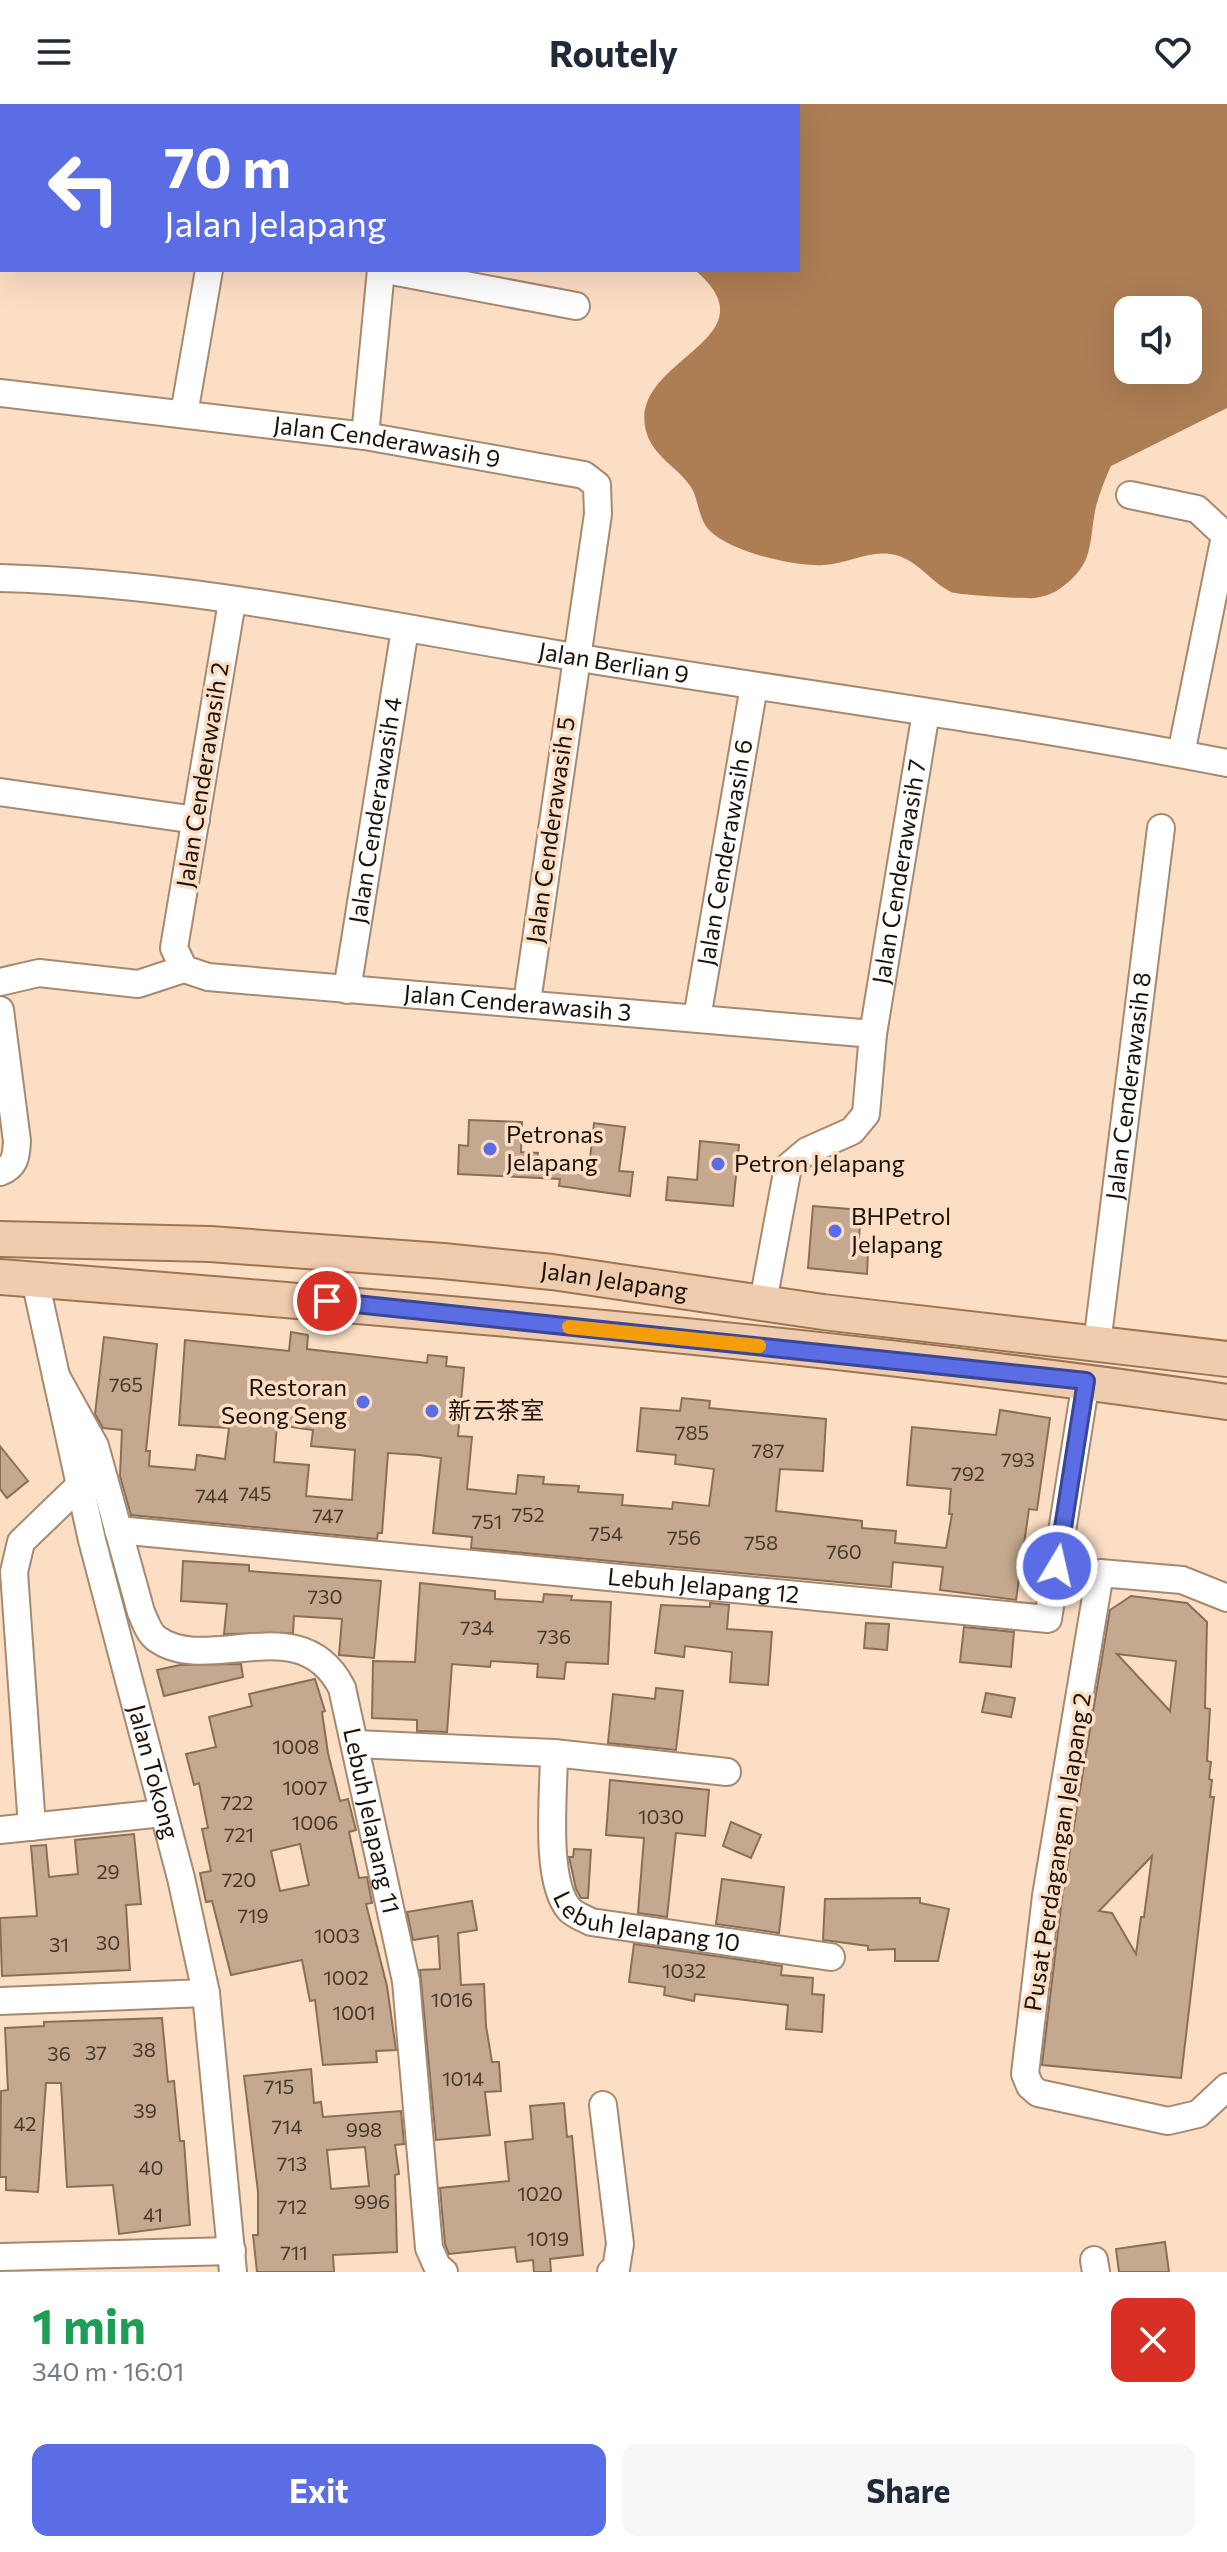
<!DOCTYPE html>
<meta charset="utf-8">
<style>
:root{--surface:#fff;--page:#f6f6f7;--text:#1f2937;--muted:#747a83;--accent:#5a6de4}
body{margin:0;font-family:Commissioner,"Noto Sans SC",sans-serif;background:var(--page);color:var(--text);height:100vh;display:flex;flex-direction:column;font-size:30px;white-space:nowrap}
*{box-sizing:border-box;margin:0}
p{font-size:26px;color:var(--muted)}
.icon{flex:none;width:44px;height:44px;fill:none;stroke:currentColor;stroke-width:2;stroke-linecap:round;stroke-linejoin:round}
.map{position:relative;height:2168px;overflow:hidden}
.drawer{display:flex;flex-direction:column;background:var(--surface);flex:1}
.drawer>*{flex:none}
.banner{position:absolute;left:0px;top:0px;width:800px;height:168px;box-shadow:0 8px 32px #0002;background:#5a6de4;color:#fff;overflow:hidden}
.buttons{position:absolute;left:1114px;top:192px;display:grid;gap:16px}
.buttons a{display:grid;place-items:center;width:88px;height:88px;border-radius:16px;background:var(--surface);box-shadow:0 8px 32px #0002;font-size:40px}
.pin{position:absolute;display:grid;place-items:center;width:68px;height:68px;color:#fff;margin:-34px;border:4px solid #fff;border-radius:50%;box-shadow:0 2px 8px #0007}
.me{position:absolute;width:88px;margin:-44px;rotate:9deg;stroke-linejoin:round;filter:drop-shadow(0 0 6px #0008)}
.turn{display:flex;align-items:center;gap:28px;height:168px;padding:0 32px;font-size:36px}
.turn .icon{width:104px;height:104px;stroke-width:2.5}
.turn b{display:block;font-size:56px;line-height:68px}
.round{display:grid;place-items:center;flex:none;width:84px;height:84px;border-radius:16px;background:var(--page)}
.headline{display:flex;align-items:center;justify-content:space-between;height:136px;padding:0 32px}
h1{font-size:48px;font-weight:700;line-height:60px;color:#1e9e55}
.action{display:flex;gap:16px;margin-top:auto;padding:16px 32px}
.action a{flex:1;height:92px;border-radius:16px;background:var(--accent);color:#fff;font-size:32px;font-weight:700;line-height:92px;text-align:center}
.action a+a{background:var(--page);color:var(--text)}
header{display:flex;justify-content:space-between;align-items:center;height:104px;padding:0 32px;background:var(--surface);font-size:36px;font-weight:700}
.map>svg:first-child{display:block}
.water{fill:#ad7e54;fill-rule:evenodd}
.building{fill:#c4a88f;stroke:#8a6f58;stroke-width:2;fill-rule:evenodd}
.lines{fill:none;stroke-linecap:round;stroke-linejoin:round}
.minor-casing{stroke:#a58971;stroke-width:30}
.major-casing{stroke:#9e7550;stroke-width:38}
.minor{stroke:#fff;stroke-width:26}
.major{stroke:#efccad;stroke-width:34}
.route-casing{stroke:#3a4794;stroke-width:20}
.route{stroke:#5a6de4;stroke-width:14}
.slow{stroke:#f59e0b;stroke-width:14}
.poi-dot{fill:#5a6de4;stroke:#fcdec4;stroke-width:3}
.labels{text-anchor:middle;stroke-width:7;stroke-linejoin:round;paint-order:stroke}
.number-label{font-size:20px;fill:#46382a}
.street-label{font-size:24px;fill:#1c1208;stroke:#fcdec4}
.poi-label{font-size:24px;fill:#1c1208;stroke:#fcdec4;text-anchor:start}
</style>
<header><svg class="icon" aria-label="menu" viewBox="0 0 24 24"><path d="M4 6h16M4 12h16M4 18h16"/></svg>Routely<svg class="icon" aria-label="heart" viewBox="0 0 24 24"><path d="M12 20l-8-8c-3-5 5-10 8-4 3-6 11-1 8 4z"/></svg></header>
<div class="map">
<svg width="1227" height="2168" viewBox="0 0 1227 2168">
<rect width="100%" height="100%" fill="#fcdec4"/>
<!-- water -->
<path class="water" d="M712 0H1227V304L1111 362C1105 375 1100 388 1096 402 1088 440 1096 460 1058 486 1052 490 1042 493 1035 494 1026 495 957 491 951 488 929 477 916 453 890 450 867 447 846 460 824 461 795 463 731 448 710 427 698 415 699 396 691 383 677 362 653 353 646 327 627 254 778 237 695 166H798V2ZM1128 206H1188V266H1128Z"/>
<!-- building -->
<path class="building" d="M469 1016 522 1018 521 1048 538 1049 537 1056 589 1063 594 1019 625 1023 619 1067 633 1068 630 1092 559 1082 560 1075 458 1070 459 1041 468 1042Z
M700 1037 739 1041 733 1102 666 1096 668 1073 697 1076Z
M813 1102 861 1106 858 1148 868 1149 867 1170 808 1164Z
M291 1228 308 1231 307 1245 427 1259 428 1251 447 1253 446 1262 464 1264 458 1332 472 1333 467 1385 516 1390 518 1371 544 1373 543 1380 579 1382 578 1388 623 1391 622 1401 672 1405 673 1398 709 1402 714 1365 675 1360 676 1351 637 1347 641 1304 680 1307 682 1294 710 1297 709 1304 826 1315 823 1367 780 1365 776 1407 862 1417V1424L896 1427 895 1439 946 1444 952 1410H949L951 1385 907 1381 912 1323 996 1331 1000 1306 1050 1314 1037 1406 1029 1405 1016 1496 940 1486 943 1463 893 1458 891 1483 471 1444 472 1433 433 1429 441 1354 419 1351 388 1349 382 1429H378L377 1435 131 1411 120 1372 122 1326 103 1324 95 1310 104 1233 157 1240 146 1347H150L149 1362 195 1366 197 1351 225 1355 229 1324 179 1321 185 1236 289 1247ZM277 1321 313 1326 311 1342 355 1346 352 1396 306 1392 309 1361 274 1358Z
M0 1342 28 1377 7 1394 0 1385Z
M183 1457 249 1461V1467L381 1477 374 1554 339 1551 342 1515 294 1512 293 1529 224 1530 227 1500 181 1497Z
M420 1479 495 1487V1495L543 1498 544 1490 572 1492 571 1496 611 1498 608 1560 566 1558 564 1575 537 1573 538 1560 491 1557 490 1563 452 1560 447 1628 417 1627V1616L372 1614 373 1557 415 1558Z
M1131 1492 1187 1499 1207 1518 1205 1604 1210 1605 1207 1657 1211 1658 1209 1675 1212 1676 1210 1693H1214L1181 1974 1042 1961 1062 1794 1110 1506ZM1117 1550 1176 1557 1170 1607ZM1152 1752 1144 1813H1141L1136 1850 1112 1809 1099 1807Z
M710 1499 729 1501 727 1525 772 1528 768 1581 730 1578 732 1548 685 1542 684 1553 655 1549 661 1501 710 1503Z
M866 1519 889 1520 887 1546 864 1544Z
M964 1523 1014 1528 1011 1563 960 1558Z
M241 1560 243 1573 164 1592 157 1566 180 1561Z
M315 1575 325 1607 322 1608 328 1649 340 1697 348 1695 356 1726 349 1728 359 1774 367 1773 372 1799 366 1800 387 1882 396 1946 376 1947 377 1958 323 1961 315 1896 310 1897 302 1856 231 1871 212 1797 206 1798 200 1769 211 1767 202 1725 208 1724 199 1679 194 1681 186 1650 216 1643 209 1613 252 1602 249 1590ZM300 1740 309 1781 280 1787 271 1747Z
M656 1584 683 1587 676 1646 608 1639 613 1590 655 1595Z
M986 1589 1015 1594 1011 1613 982 1608Z
M610 1676 709 1686 705 1732 676 1729 667 1813 638 1809 644 1734 606 1731Z
M731 1718 761 1731 751 1754 723 1742Z
M134 1730 141 1800 126 1801 130 1866 2 1872 0 1814 37 1812 31 1742 46 1741 49 1773 78 1770 75 1736Z
M574 1745 591 1746 588 1794H581L576 1785 569 1753H573Z
M722 1775 784 1783 779 1829 716 1820Z
M920 1794V1799L949 1805 938 1857H895V1845L868 1846V1842L823 1836 825 1795Z
M472 1797 477 1826 458 1829 461 1881 484 1880 486 1922 492 1958H499L501 1987 485 1988 490 2031 436 2036 420 1866 440 1865 438 1832 413 1836 407 1808Z
M634 1840 782 1862 781 1871 813 1874 812 1890 824 1891 822 1928 786 1925 788 1901 695 1890 694 1897 664 1891 665 1883 629 1878Z
M162 1914 168 1978 174 1977 180 2037H184L190 2121 119 2130 113 2081 67 2083 61 1979H46L38 2088 6 2086V2073H0L1 1987 8 1986 5 1924 44 1922V1918Z
M311 1965 314 1999 321 1998 323 2013 401 2007 404 2040 395 2041 399 2070 395 2071 397 2148 333 2151 334 2168H257L253 2131H258V2088L244 1972ZM365 2043 369 2082 331 2085 327 2046Z
M564 1999 567 2033 572 2032 583 2151 550 2155 551 2168H534L533 2156 517 2158 515 2143 449 2150 445 2140 440 2084 509 2077 505 2038 533 2035 530 2002Z
M1165 2138 1169 2168H1119L1116 2145Z"/>
<g class="lines">
<!-- minor casing -->
<g class="minor-casing">
<g id="minor">
<path d="M115 0 125 2"/>
<path d="M425 2V0"/>
<path d="M386 166 576 202"/>
<path id="s1" d="M0 289 365 332 584 371 597 381 598 410 527 898"/>
<path d="M184 310 209 166"/>
<path d="M365 332 381 166"/>
<path d="M1130 391 1197 405 1227 433"/>
<path id="s2" d="M0 474C192 479 385 522 574 553 792 589 1011 617 1227 659"/>
<path id="s3" d="M232 498 174 844 184 865 208 873 873 930"/>
<path d="M1181 650 1225 432"/>
<path d="M0 688 196 716"/>
<path d="M0 878 39 869 138 880 184 865"/>
<path id="s4" d="M347 886 405 525"/>
<path d="M0 906 17 1037C16 1052 16 1062 0 1068"/>
<path id="s5" d="M697 914 754 582"/>
<path id="s6" d="M35 1176 92 1436 181 1774 206 1889 233 2168"/>
<path id="s7" d="M763 1198 788 1063 807 1047 852 1027 866 1010 873 930 926 608"/>
<path id="s8" d="M1097 1240 1161 724"/>
<path id="s9" d="M56 1272 95 1342 141 1508C145 1517 149 1530 157 1535 208 1572 301 1503 342 1584L406 1877 429 2144 437 2162 444 2168"/>
<path id="s10" d="M118 1426 1048 1515 1086 1277"/>
<path d="M1227 1494 1182 1476 1100 1469 1046 1792 1025 1970 1030 1982 1038 1989 1168 2017 1198 2010 1227 1983"/>
<path d="M356 1640 554 1649 727 1668"/>
<path id="s11" d="M554 1649C554 1687 544 1776 569 1805 574 1811 584 1814 591 1818L831 1853"/>
<path d="M32 1723 14 1468 21 1438 80 1381"/>
<path d="M0 1726 163 1709"/>
<path d="M0 1897 206 1889"/>
<path d="M603 2001 620 2140 616 2165 611 2168"/>
<path d="M0 2153 232 2147"/>
<path d="M1094 2156 1096 2168"/>
</g>
</g>
<!-- major casing -->
<g class="major-casing">
<g id="major">
<path id="s12" d="M0 1135 210 1140 443 1157 552 1168 823 1208 1227 1255"/>
<path d="M0 1173C409 1205 820 1238 1227 1298"/>
</g>
</g>
<!-- minor -->
<use href="#minor" class="minor"/>
<!-- major -->
<use href="#major" class="major"/>
</g>
<g class="lines">
<!-- route casing -->
<g class="route-casing">
<path id="route" d="M327 1197 1086 1277 1057 1462"/>
</g>
<!-- route -->
<use href="#route" class="route"/>
<!-- slow -->
<path class="slow" d="M569 1223 759 1242"/>
</g>
<!-- markers -->
<g class="poi-dot">
<circle cx="490" cy="1045" r="8"/>
<circle cx="718" cy="1060" r="8"/>
<circle cx="835" cy="1127" r="8"/>
<circle cx="363" cy="1298" r="8"/>
<circle cx="432" cy="1307" r="8"/>
</g>
<g class="labels">
<!-- number labels -->
<g class="number-label">
<text x="126" y="1288">765</text>
<text x="692" y="1336">785</text>
<text x="768" y="1354">787</text>
<text x="1018" y="1363">793</text>
<text x="968" y="1377">792</text>
<text x="255" y="1397">745</text>
<text x="212" y="1399">744</text>
<text x="528" y="1418">752</text>
<text x="328" y="1419">747</text>
<text x="487" y="1425">751</text>
<text x="606" y="1437">754</text>
<text x="684" y="1441">756</text>
<text x="761" y="1446">758</text>
<text x="844" y="1455">760</text>
<text x="325" y="1500">730</text>
<text x="477" y="1531">734</text>
<text x="554" y="1540">736</text>
<text x="296" y="1650">1008</text>
<text x="305" y="1691">1007</text>
<text x="237" y="1706">722</text>
<text x="661" y="1720">1030</text>
<text x="315" y="1726">1006</text>
<text x="239" y="1738">721</text>
<text x="108" y="1775">29</text>
<text x="239" y="1783">720</text>
<text x="253" y="1819">719</text>
<text x="337" y="1839">1003</text>
<text x="108" y="1846">30</text>
<text x="59" y="1848">31</text>
<text x="684" y="1874">1032</text>
<text x="346" y="1881">1002</text>
<text x="452" y="1903">1016</text>
<text x="354" y="1916">1001</text>
<text x="144" y="1953">38</text>
<text x="96" y="1956">37</text>
<text x="59" y="1957">36</text>
<text x="463" y="1982">1014</text>
<text x="279" y="1990">715</text>
<text x="145" y="2014">39</text>
<text x="25" y="2027">42</text>
<text x="287" y="2030">714</text>
<text x="364" y="2033">998</text>
<text x="292" y="2067">713</text>
<text x="151" y="2071">40</text>
<text x="540" y="2097">1020</text>
<text x="372" y="2105">996</text>
<text x="292" y="2110">712</text>
<text x="153" y="2118">41</text>
<text x="548" y="2142">1019</text>
<text x="294" y="2156">711</text>
</g>
<!-- street labels -->
<g class="street-label">
<text dy="8" stroke="none"><textPath href="#s1" startOffset="390">Jalan Cenderawasih 9</textPath></text>
<text dy="8" stroke="none"><textPath href="#s2" startOffset="620">Jalan Berlian 9</textPath></text>
<text transform="translate(203 671) rotate(-81)" y="8">Jalan Cenderawasih 2</text>
<text dy="8" stroke="none"><textPath href="#s4" startOffset="182">Jalan Cenderawasih 4</textPath></text>
<text transform="translate(551 726) rotate(-82)" y="8">Jalan Cenderawasih 5</text>
<text dy="8" stroke="none"><textPath href="#s5" startOffset="168">Jalan Cenderawasih 6</textPath></text>
<text dy="8" stroke="none"><textPath href="#s7" startOffset="478">Jalan Cenderawasih 7</textPath></text>
<text dy="8" stroke="none"><textPath href="#s3" startOffset="710">Jalan Cenderawasih 3</textPath></text>
<text dy="8" stroke="none"><textPath href="#s8" startOffset="260">Jalan Cenderawasih 8</textPath></text>
<text dy="8" stroke="none"><textPath href="#s12" startOffset="616">Jalan Jelapang</textPath></text>
<text dy="8" stroke="none"><textPath href="#s10" startOffset="588">Lebuh Jelapang 12</textPath></text>
<text dy="8" stroke="none"><textPath href="#s6" startOffset="506">Jalan Tokong</textPath></text>
<text dy="8" stroke="none"><textPath href="#s9" startOffset="624">Lebuh Jelapang 11</textPath></text>
<text transform="translate(1058 1748) rotate(-81)" y="8">Pusat Perdagangan Jelapang 2</text>
<text dy="8" stroke="none"><textPath href="#s11" startOffset="238">Lebuh Jelapang 10</textPath></text>
</g>
<!-- poi labels -->
<g class="poi-label">
<text x="506" y="1039">Petronas<tspan x="506" dy="28">Jelapang</tspan></text>
<text x="734" y="1068">Petron Jelapang</text>
<text x="851" y="1121">BHPetrol<tspan x="851" dy="28">Jelapang</tspan></text>
<text x="347" y="1292" text-anchor="end">Restoran<tspan x="347" dy="28">Seong Seng</tspan></text>
<text x="448" y="1315">新云茶室</text>
</g>
</g>
</svg>
<div class="buttons">
<a><svg class="icon" aria-label="sound" viewBox="0 0 24 24"><path d="M4 9h4l5-4v14l-5-4H4zM17 9q2 3 0 6"/></svg></a>
</div>
<div class="pin" style="left:327px;top:1197px;background:#d93025"><svg class="icon" aria-label="arrive" viewBox="0 0 24 24"><path d="M6 21V4h12l-3 4 3 4H6"/></svg></div>
<svg class="me" style="left:1057px;top:1462px" viewBox="-20 -20 40 40"><circle r="17" fill="#5a6de4" stroke="#fff" stroke-width="3"/><path d="M0-11L8 9 0 5-8 9z" fill="#fff"/></svg>
<div class="banner">
<div class="turn"><svg class="icon" aria-label="left" viewBox="0 0 24 24"><path d="M17 20v-9H6M10 6l-5 5 5 5"/></svg><div><b>70 m</b>Jalan Jelapang</div></div>
</div>
</div>
<section class="drawer">
<div class="headline"><div><h1>1 min</h1><p>340 m · 16:01</p></div><a class="round" style="background:#d93025;color:#fff"><svg class="icon" aria-label="close" viewBox="0 0 24 24"><path d="M6 6l12 12M18 6L6 18"/></svg></a></div>
<div class="action"><a>Exit</a><a>Share</a></div>
</section>
